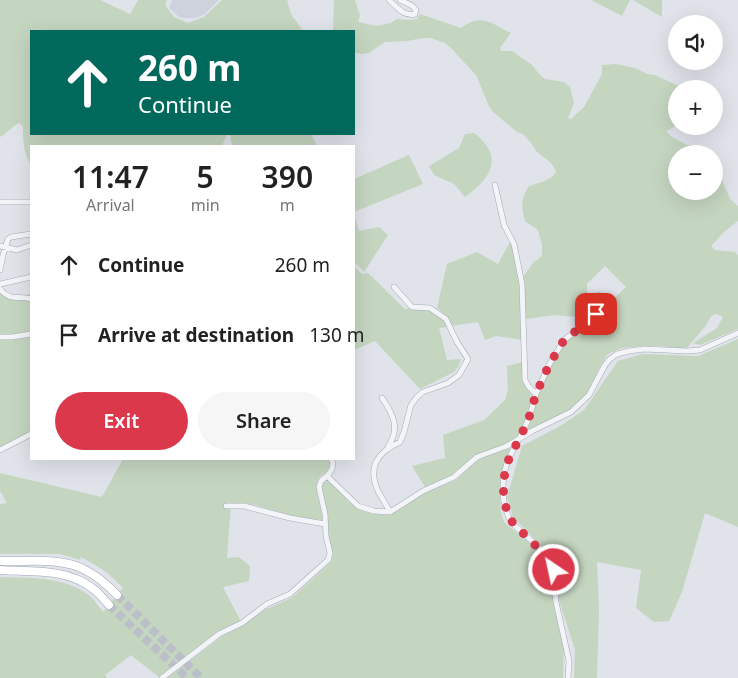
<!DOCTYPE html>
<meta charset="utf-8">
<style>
:root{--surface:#fff;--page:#f6f6f6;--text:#222;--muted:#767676;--accent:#db394b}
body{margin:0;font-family:"Noto Sans",sans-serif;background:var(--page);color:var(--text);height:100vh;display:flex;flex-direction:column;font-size:19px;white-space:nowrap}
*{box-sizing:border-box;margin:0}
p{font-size:16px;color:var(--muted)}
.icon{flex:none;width:28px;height:28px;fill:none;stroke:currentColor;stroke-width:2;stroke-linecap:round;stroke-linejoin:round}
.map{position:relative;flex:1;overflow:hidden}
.sheet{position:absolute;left:30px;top:145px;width:325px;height:315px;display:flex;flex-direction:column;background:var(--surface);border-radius:0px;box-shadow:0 5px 20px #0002}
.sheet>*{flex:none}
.hud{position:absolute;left:30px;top:30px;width:325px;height:105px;border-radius:0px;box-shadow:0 5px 20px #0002;background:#00695c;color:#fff;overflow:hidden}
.tools{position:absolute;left:668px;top:15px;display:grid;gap:10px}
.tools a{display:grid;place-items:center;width:55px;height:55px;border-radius:50%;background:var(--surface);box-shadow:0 5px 20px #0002;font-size:25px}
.pin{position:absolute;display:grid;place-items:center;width:42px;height:42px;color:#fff;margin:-21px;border-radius:10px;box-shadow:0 2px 8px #0006}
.me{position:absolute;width:55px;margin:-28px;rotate:326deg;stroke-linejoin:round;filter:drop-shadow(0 0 4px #0008)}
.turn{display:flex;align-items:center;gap:18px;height:105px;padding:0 25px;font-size:22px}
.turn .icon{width:65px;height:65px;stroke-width:2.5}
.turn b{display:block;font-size:35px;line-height:42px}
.eta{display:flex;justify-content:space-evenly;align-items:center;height:85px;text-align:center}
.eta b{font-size:30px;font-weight:600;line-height:35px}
.primary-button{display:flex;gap:10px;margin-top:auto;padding:10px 25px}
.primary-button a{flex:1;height:58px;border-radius:30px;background:var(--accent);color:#fff;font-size:20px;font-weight:600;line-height:58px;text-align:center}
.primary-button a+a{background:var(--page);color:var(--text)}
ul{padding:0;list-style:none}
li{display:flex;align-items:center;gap:15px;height:70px;padding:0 25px}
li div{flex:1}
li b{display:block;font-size:19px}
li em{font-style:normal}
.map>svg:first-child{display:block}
.built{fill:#cdd2dc}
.green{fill:#c4d5c0}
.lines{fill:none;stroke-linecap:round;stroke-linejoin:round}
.primary-tunnel{stroke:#bbbfc9;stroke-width:8;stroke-dasharray:8 4;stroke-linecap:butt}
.minor-casing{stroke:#a5aab5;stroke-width:6}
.primary-casing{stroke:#9ea7b7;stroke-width:9}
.minor{stroke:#f3f4f8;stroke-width:5}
.primary{stroke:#fff;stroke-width:8}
.route{stroke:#db394b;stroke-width:9;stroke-dasharray:0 16.2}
</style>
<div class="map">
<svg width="738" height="678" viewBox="0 0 738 678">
<rect width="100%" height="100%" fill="#e0e3ea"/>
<!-- built -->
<path class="built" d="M172 0H219L205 14 195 18H185L179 17 169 8Z"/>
<!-- green -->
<path class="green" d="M0 0H100L130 14 138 0H167L165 5 174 17 188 23 204 17 222 0H287L291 14 303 31H31V134H227L222 146H31V165C23 153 23 140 23 126L19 123C11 127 8 133 0 137Z
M334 0H355L360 15 358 22 377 26 391 23 397 19 409 20 417 19 420 14 461 28C482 13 490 23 511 33L500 48 501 51H512L532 65 539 74 545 79 564 82 570 87 574 103 568 118 571 119 584 107 602 74V65L616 64 635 68 647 74 655 75 681 87 688 85 690 89H676V126L666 131 672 137 687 145H694L703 148 711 154H676V191H714V155L719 159 720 175 730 199 738 206V221L724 232 711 246 715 250 735 252 738 255V329L700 345 693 343 717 328 723 317 717 314 711 316 707 324 687 348 684 349 660 346H640L622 348 608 354 599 368 588 393 574 408 526 433 533 415 538 394 548 372 565 341 599 309H603L626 287 605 266 587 284V300L577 317 555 315 526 319 523 277 533 263 542 256V245L538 230 525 221C521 206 521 201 528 187 538 182 551 182 556 171L551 163 536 151 532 144 523 134 517 132 493 112 489 106 476 75 451 48 445 43 431 38H423L407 41 385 42 369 53 361 54 354 52V31H333Z
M591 0H630L622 16Z
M633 0H662V17Z
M474 133C505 157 491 178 465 197L454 184 434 175 429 166 459 148 465 134Z
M230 134H311L317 146H232Z
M409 155 423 184 354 212V179Z
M354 213 359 231 379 227 388 235 364 272 356 264 354 263Z
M510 242C523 269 521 310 523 340L496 336 485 340 478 322 451 326C448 317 444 313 437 308L447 264 477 252 498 264Z
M354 266 362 274 368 273 405 309C411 307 425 308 430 310 437 312 444 320 447 327L439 328 447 360 461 359 458 367 454 372 420 389 375 341 354 350Z
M0 293 5 296 24 301V295L31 294V433L0 449Z
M738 339V527L705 513 682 592 669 621 654 622 636 608 641 570 597 562 599 610 597 678H574L575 650 558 597 556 561 513 517 507 497 522 446 562 425 584 410 618 361 642 354 698 356Z
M523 362V380L533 397 530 409 520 433 517 438 511 442 480 454 456 474 425 487 412 466 445 458 443 435 484 420 505 400 508 390 507 366Z
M510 448 501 475 500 492 501 513 504 522 535 548 548 561 550 569 554 607 564 646 563 678H167L221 637 246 623 266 609 285 601 294 596 331 562 333 554 330 547 321 490 323 482 326 481 331 483C348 499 350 510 376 514 382 515 387 516 392 514L420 495 456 480 475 462 484 457Z
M123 459H329C338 471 322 472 318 480 313 489 322 508 323 519L321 520 297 517 251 504 244 503H231L227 558 239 557 250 566 249 581 223 587 241 622 160 678 131 655 105 675 107 678H0V577C29 578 67 576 91 597 95 601 99 607 103 612L123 588C111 574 97 565 80 557L81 560 60 554H0V504L7 503 0 491V473L102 497Z"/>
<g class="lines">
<!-- primary-tunnel -->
<path class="primary-tunnel" d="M117 595 201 678
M109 605 187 678"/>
<!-- minor casing -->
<g class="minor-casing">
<path id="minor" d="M389 0C396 6 404 17 415 14L416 10C412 4 406 3 400 0
M495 185 504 225 514 244 522 284 525 380 529 387 536 394C533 405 530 417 525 427 520 438 514 448 509 458 501 477 500 505 512 523 523 534 548 553 553 567L556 602 569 661 568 678
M0 202H31
M0 246 17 250 31 245
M0 270 3 255 8 239 11 237 31 234
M0 284 31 277
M0 289C10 302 20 295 31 299
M0 337H12L31 334
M536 394 549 365 564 340 593 318C597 312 602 302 599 295
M382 398C394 415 400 429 388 447
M0 450 31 434
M327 476 358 506 374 511 390 512 423 491 454 477 477 457 507 446 532 431 571 412 589 395 605 365 610 359 617 354 629 351 644 349 687 351 700 350 738 333
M226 506H244L290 518 325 524
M390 512C386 505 382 498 378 491 367 466 378 452 400 442L404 432 411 405 417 397 423 392 448 383 459 375 468 359 457 342 446 319 430 308 412 307 394 287
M162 678 219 634 242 623 267 604 290 594 328 560 330 553 326 536 325 514 319 487 321 481 328 475 332 469 333 463 331 459"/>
</g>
<!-- primary casing -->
<g class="primary-casing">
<path id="primary" d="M0 561C52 562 77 553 117 595
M0 570C31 572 66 568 92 588 99 593 104 599 109 605"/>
</g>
<!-- minor -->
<use href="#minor" class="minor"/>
<!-- primary -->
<use href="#primary" class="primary"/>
</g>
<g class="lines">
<!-- route -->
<path class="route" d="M554 570 552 562 515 525 508 517 504 498 503 483 505 473 508 461 528 421 536 394 549 365 564 340 593 318 596 314"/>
</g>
</svg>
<div class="tools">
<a><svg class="icon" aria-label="sound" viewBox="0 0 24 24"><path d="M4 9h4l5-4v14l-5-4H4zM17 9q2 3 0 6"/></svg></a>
<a>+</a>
<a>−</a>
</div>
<div class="pin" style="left:596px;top:314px;background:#d93025"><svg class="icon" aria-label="arrive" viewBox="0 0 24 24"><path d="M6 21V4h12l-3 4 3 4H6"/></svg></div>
<svg class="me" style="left:554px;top:570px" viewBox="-20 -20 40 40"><circle r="17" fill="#db394b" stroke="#fff" stroke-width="3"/><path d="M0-11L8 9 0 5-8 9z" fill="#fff"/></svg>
<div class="hud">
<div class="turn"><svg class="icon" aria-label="ahead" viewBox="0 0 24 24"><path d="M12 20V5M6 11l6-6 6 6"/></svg><div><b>260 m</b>Continue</div></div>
</div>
<section class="sheet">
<div class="eta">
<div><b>11:47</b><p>Arrival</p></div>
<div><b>5</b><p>min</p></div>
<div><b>390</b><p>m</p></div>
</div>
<ul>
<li><svg class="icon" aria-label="ahead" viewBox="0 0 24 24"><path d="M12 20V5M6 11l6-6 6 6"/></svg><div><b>Continue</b></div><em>260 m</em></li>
<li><svg class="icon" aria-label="arrive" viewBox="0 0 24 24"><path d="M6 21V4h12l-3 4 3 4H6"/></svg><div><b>Arrive at destination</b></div><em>130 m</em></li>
</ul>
<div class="primary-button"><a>Exit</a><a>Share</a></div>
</section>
</div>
